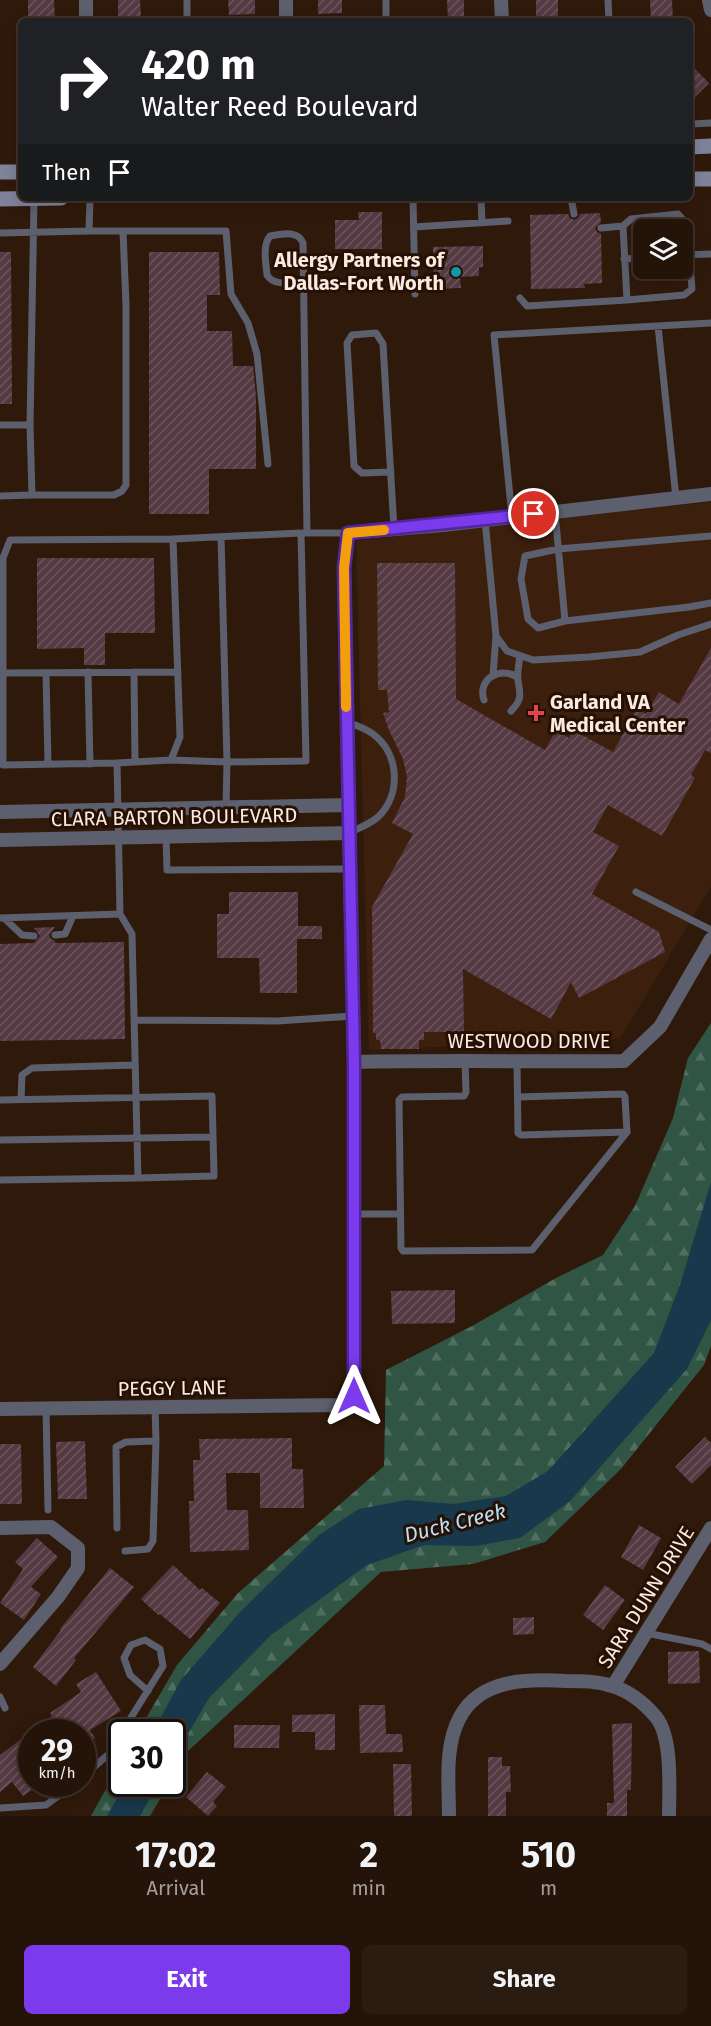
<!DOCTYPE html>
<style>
:root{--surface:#231308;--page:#2b1c12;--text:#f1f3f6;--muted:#a39e9c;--line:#403229;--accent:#7c3aed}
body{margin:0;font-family:"Fira Sans",sans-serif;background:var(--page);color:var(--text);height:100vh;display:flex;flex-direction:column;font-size:22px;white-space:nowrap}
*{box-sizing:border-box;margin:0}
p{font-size:20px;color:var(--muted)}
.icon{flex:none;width:33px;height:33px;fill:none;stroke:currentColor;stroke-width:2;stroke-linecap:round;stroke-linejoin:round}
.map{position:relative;height:1816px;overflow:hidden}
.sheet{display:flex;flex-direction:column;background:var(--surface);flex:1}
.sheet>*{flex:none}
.banner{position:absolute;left:18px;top:18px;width:675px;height:183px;border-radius:9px;box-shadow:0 3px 15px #0003,0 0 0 2px var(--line);background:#202124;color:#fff;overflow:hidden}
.fabs{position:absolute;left:633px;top:219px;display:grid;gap:12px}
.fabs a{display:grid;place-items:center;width:60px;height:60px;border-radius:9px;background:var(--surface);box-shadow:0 3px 15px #0003,0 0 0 2px var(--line);font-size:30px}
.speed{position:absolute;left:18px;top:1719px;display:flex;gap:12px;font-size:30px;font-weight:700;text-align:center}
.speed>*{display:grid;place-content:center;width:78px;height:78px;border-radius:50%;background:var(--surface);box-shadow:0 3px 15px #0003,0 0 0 2px var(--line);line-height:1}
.speed small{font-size:15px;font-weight:400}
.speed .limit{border:3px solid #111;border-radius:9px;background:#fff;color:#111}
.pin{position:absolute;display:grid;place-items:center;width:51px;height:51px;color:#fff;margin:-26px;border:3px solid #fff;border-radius:50%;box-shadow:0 2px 6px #0007}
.me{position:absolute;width:66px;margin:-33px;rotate:0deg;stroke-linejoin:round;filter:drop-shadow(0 0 4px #0008)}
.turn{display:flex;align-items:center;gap:21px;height:126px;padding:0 24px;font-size:27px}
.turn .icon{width:78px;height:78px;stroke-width:2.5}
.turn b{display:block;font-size:42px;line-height:51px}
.then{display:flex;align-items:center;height:57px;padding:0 24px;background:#0003;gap:12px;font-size:22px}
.eta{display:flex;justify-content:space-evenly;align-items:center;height:102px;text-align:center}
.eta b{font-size:36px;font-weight:700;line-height:42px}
.button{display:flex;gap:12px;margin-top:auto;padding:12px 24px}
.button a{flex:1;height:69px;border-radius:9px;background:var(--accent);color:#fff;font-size:24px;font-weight:700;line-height:69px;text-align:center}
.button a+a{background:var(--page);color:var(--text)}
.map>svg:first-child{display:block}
.built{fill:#3c200d}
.forest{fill:url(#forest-firs)}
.water{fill:#18384c}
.building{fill:url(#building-hatch)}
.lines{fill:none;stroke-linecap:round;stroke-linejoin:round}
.service{stroke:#5c5f6d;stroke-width:7}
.minor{stroke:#5c5f6d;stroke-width:14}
.secondary{stroke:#7f839a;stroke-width:15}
.route-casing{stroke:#51269a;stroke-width:15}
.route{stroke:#7c3aed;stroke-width:10}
.slow{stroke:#f59e0b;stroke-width:10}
.culture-dot{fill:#0f9aa8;stroke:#251003;stroke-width:2}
.health-dot{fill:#e0444e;stroke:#251003;stroke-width:2}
.labels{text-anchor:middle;stroke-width:6;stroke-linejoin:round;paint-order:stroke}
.poi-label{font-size:20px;font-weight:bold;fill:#faeae1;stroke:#251003;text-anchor:end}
.street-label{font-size:20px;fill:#faeae1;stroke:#251003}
.water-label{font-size:21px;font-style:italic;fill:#bbddf6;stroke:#251003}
</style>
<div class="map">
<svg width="711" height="1816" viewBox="0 0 711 1816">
<defs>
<pattern id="forest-firs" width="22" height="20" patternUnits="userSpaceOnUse" patternTransform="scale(1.5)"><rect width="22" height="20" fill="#305544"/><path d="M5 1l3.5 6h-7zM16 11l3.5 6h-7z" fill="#4f6e5f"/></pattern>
<pattern id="building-hatch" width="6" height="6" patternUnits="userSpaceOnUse" patternTransform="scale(1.5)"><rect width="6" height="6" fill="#553943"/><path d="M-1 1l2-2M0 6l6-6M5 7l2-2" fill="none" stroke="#6e565e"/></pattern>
</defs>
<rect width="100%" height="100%" fill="#2f190b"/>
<!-- built -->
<path class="built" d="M711 502V886L620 1039 369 1050 356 541Z"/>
<!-- forest -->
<path class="forest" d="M711 1023V1346L704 1365 621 1469 545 1542 473 1564 381 1572 187 1752 173 1777 172 1732H138L177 1665 238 1593 384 1466 386 1370 472 1326 556 1278 603 1255 635 1206 673 1118 688 1058Z
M121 1762 122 1784H169L150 1816H91Z"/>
<!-- water -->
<path class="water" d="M711 1182V1320L687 1369 570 1501 520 1538 476 1546 424 1545 367 1565 271 1635 209 1698 173 1759 172 1732H153L181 1680 241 1611 319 1535 359 1509 407 1500 453 1504 506 1496 548 1471 654 1353 680 1285Z
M125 1784H158L140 1816H107Z"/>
<!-- building -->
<path class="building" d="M28 0H54L55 18 28 19Z
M118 0H140L141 16H118Z
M228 0H255V14L229 15Z
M318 0H342V13L318 14Z
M447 0H464V21H448Z
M536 0H558V21H536Z
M650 0H672L673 21H651Z
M690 64 709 83 690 102Z
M358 212H382V249H335V220H359Z
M600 213 601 222 595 228 597 232 601 234 602 283 584 284 585 288 531 289 530 215 568 214 570 218 574 220 578 218 580 214Z
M483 246V267H479V276L460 277 461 288 434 289 433 247Z
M0 252H11L12 404H0Z
M149 252H219L220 295H207V331H232L233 366H253L256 397V469H209V514H149Z
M37 558H154L155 633H105V665H84V648L37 649Z
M377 563H455L456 699 545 750 556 730 569 738 573 730 613 752 637 709 646 714 659 692 679 704 711 648V753L705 750 691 775 695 778 662 836 608 805 593 832 619 846 592 894 659 932 665 952 579 998 571 982 551 1019 463 969 464 1032H424V1040H419V1049H381L380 1040H376V1033H373L372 907 413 834 392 823 405 797 407 777 403 759 389 730 383 713 389 712 387 690H378Z
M229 892H298V926H322V939H297V993H260L259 958H217V914H229Z
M55 927 49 935 51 939 55 941V943L124 942 125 1039 0 1041V944L34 943 40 936 34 928Z
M455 1290V1323L392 1324 391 1291Z
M705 1437 711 1443V1465L692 1484 675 1467Z
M292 1438V1469H303L304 1508H260V1473H226L227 1510H248L249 1550 190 1552 189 1501H194L193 1460H200L199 1439Z
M85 1441 87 1499H58L56 1442Z
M0 1444H21L22 1504H0Z
M639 1525 661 1538 643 1570 621 1557Z
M37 1538 58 1557 31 1587 41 1594 24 1620 0 1603 23 1569 15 1562Z
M173 1565 200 1590 202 1588 220 1603 190 1639 160 1614 158 1615 141 1599Z
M110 1568 134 1587 74 1658 76 1660 56 1686 33 1667 61 1630 60 1629Z
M605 1585 625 1600 603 1630 583 1615Z
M534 1617V1634L513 1635V1618Z
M699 1651 700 1683 668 1684V1652Z
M96 1672 121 1711 90 1730 95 1738 82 1747V1732H32V1790L23 1796 12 1782 0 1792V1755L52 1716 50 1713 81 1692 76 1684Z
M359 1705H385L386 1734H402L403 1752 360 1753Z
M335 1714V1750H315V1732H292V1715Z
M632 1723 631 1790H627V1816H607V1803H614L612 1724Z
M234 1725H280L279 1748H234Z
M488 1757H502V1766H510L511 1792H506V1816H488Z
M393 1764H411L412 1816H394Z
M207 1772 226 1787 213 1802 217 1806 208 1816 186 1797Z"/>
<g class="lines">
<!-- service -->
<path class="service" d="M187 0V21
M386 0V21
M608 0 609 21
M690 124 711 123
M413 198 415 294
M481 198 482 223
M571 198 574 214
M678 214 687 224 692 289 684 295 627 300 623 226 631 219Z
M414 227 508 221
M601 228 623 226
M89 231H226L231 294 248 323 257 354 268 464
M0 233 89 231 90 198
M682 255 711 254
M624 259 644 258
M303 281C291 282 274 287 267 275 266 263 262 246 270 236 282 234 298 230 303 243L307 533
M520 298 527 306 627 300
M658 326 676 498
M0 425H30
M391 472 362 473 354 466 347 343 352 335 376 333 383 344 394 529
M32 495H114L122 491 126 485V305L123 231
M0 496 32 495 30 425 34 200
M555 512 565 621 689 607 711 603
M512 517 494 335 711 323
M485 520 496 636 507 651 533 660 589 657 640 652 678 635 711 624
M304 533H348
M173 539 301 533 306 761 227 762 226 807
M565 621 538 628 528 619 521 579 525 556 558 549 711 536
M88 672 90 764
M134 672 135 762
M3 673 178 672
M46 673 48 764
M493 675 496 636
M484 700C477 679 500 666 517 677
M511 711C523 699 520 694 518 680 517 673 519 663 520 656
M347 722C355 725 365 728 373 734 399 753 402 794 378 817 370 824 359 828 349 833
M171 760 227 762 221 537
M166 836 167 870 350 869
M636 892 711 930
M0 918 120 914
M4 918 22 935 34 936
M55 935 65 934 73 916
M134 1020 277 1021 353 1016
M465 1060 466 1092 464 1096 402 1097 399 1100 401 1248 403 1251 532 1250 627 1132
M517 1062 518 1133 521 1135 627 1132 625 1097 623 1094 518 1097
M0 1100 212 1096 214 1176 138 1178
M21 1100 22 1075 32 1068 135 1065
M0 1140 213 1137
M0 1180 138 1178 132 934 120 914 117 763 171 760 180 737 173 539 10 540 3 558V765L117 763
M354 1214H400
M46 1409 48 1510
M117 1528 116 1447 126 1442 156 1441 155 1407
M125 1551 148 1549 153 1541 156 1441
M646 1633 702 1644 711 1649
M0 1697 5 1708
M122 1732 163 1666 160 1649 145 1640 131 1645 124 1658 130 1675 148 1691
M82 1777 109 1754 122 1734
M0 1808 46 1805 75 1784"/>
<!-- minor -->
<path class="minor" d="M86 0V21
M286 0V21
M501 0 502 21
M709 0 711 10
M0 812 348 805
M0 840 349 833
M354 1062C444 1060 534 1062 624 1061L660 1027 711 939
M0 1409 345 1405 354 1396V1062L344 569 348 533 443 525 711 494
M0 1528 51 1527 78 1548V1568L58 1597 0 1664
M613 1686 711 1528
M449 1816C449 1784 444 1746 460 1717 481 1678 529 1679 566 1681 582 1681 597 1681 612 1686 629 1691 645 1704 656 1717 673 1738 669 1790 669 1816"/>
<!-- secondary -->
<path class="secondary" d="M690 147 711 146
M0 172H21
M690 179H711
M0 199 61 198"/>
</g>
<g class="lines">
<!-- route casing -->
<g class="route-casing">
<path id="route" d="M354 1396V1062L344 568 348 533 534 514"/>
</g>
<!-- route -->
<use href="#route" class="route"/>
<!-- slow -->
<path class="slow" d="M346 707 344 568 348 533 384 530"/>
</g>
<!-- markers -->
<circle class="culture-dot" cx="456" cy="272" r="6"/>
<path class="health-dot" d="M533 704h6v6h6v6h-6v6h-6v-6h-6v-6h6z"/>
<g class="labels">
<!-- poi labels -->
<g class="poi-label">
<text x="444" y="267">Allergy Partners of<tspan x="444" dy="23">Dallas-Fort Worth</tspan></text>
<text x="550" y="709" text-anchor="start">Garland VA<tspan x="550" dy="23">Medical Center</tspan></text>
</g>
<!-- street labels -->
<g class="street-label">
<text transform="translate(174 817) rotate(-1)" y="7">CLARA BARTON BOULEVARD</text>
<text x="529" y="1048">WESTWOOD DRIVE</text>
<text transform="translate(172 1388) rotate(-1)" y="7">PEGGY LANE</text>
<text transform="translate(646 1597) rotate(-58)" y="7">SARA DUNN DRIVE</text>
</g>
<!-- water labels -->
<g class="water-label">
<text transform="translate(455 1523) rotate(-14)" y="7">Duck Creek</text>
</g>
</g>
</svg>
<div class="fabs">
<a><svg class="icon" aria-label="layers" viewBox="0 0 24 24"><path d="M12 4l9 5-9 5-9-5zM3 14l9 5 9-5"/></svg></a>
</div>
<div class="speed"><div>29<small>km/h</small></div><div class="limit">30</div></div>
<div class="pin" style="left:534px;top:514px;background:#d93025"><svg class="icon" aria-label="arrive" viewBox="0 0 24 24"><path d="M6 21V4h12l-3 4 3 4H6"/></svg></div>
<svg class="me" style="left:354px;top:1396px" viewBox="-20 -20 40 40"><path d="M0-17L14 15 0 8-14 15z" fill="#7c3aed" stroke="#fff" stroke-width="4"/></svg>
<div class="banner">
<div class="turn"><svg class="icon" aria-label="right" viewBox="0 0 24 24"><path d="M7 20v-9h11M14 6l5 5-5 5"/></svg><div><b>420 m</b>Walter Reed Boulevard</div></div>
<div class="then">Then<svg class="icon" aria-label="arrive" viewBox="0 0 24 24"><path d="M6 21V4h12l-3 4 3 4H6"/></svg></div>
</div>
</div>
<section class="sheet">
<div class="eta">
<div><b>17:02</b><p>Arrival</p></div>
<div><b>2</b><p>min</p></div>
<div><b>510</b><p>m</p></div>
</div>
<div class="button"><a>Exit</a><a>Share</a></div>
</section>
